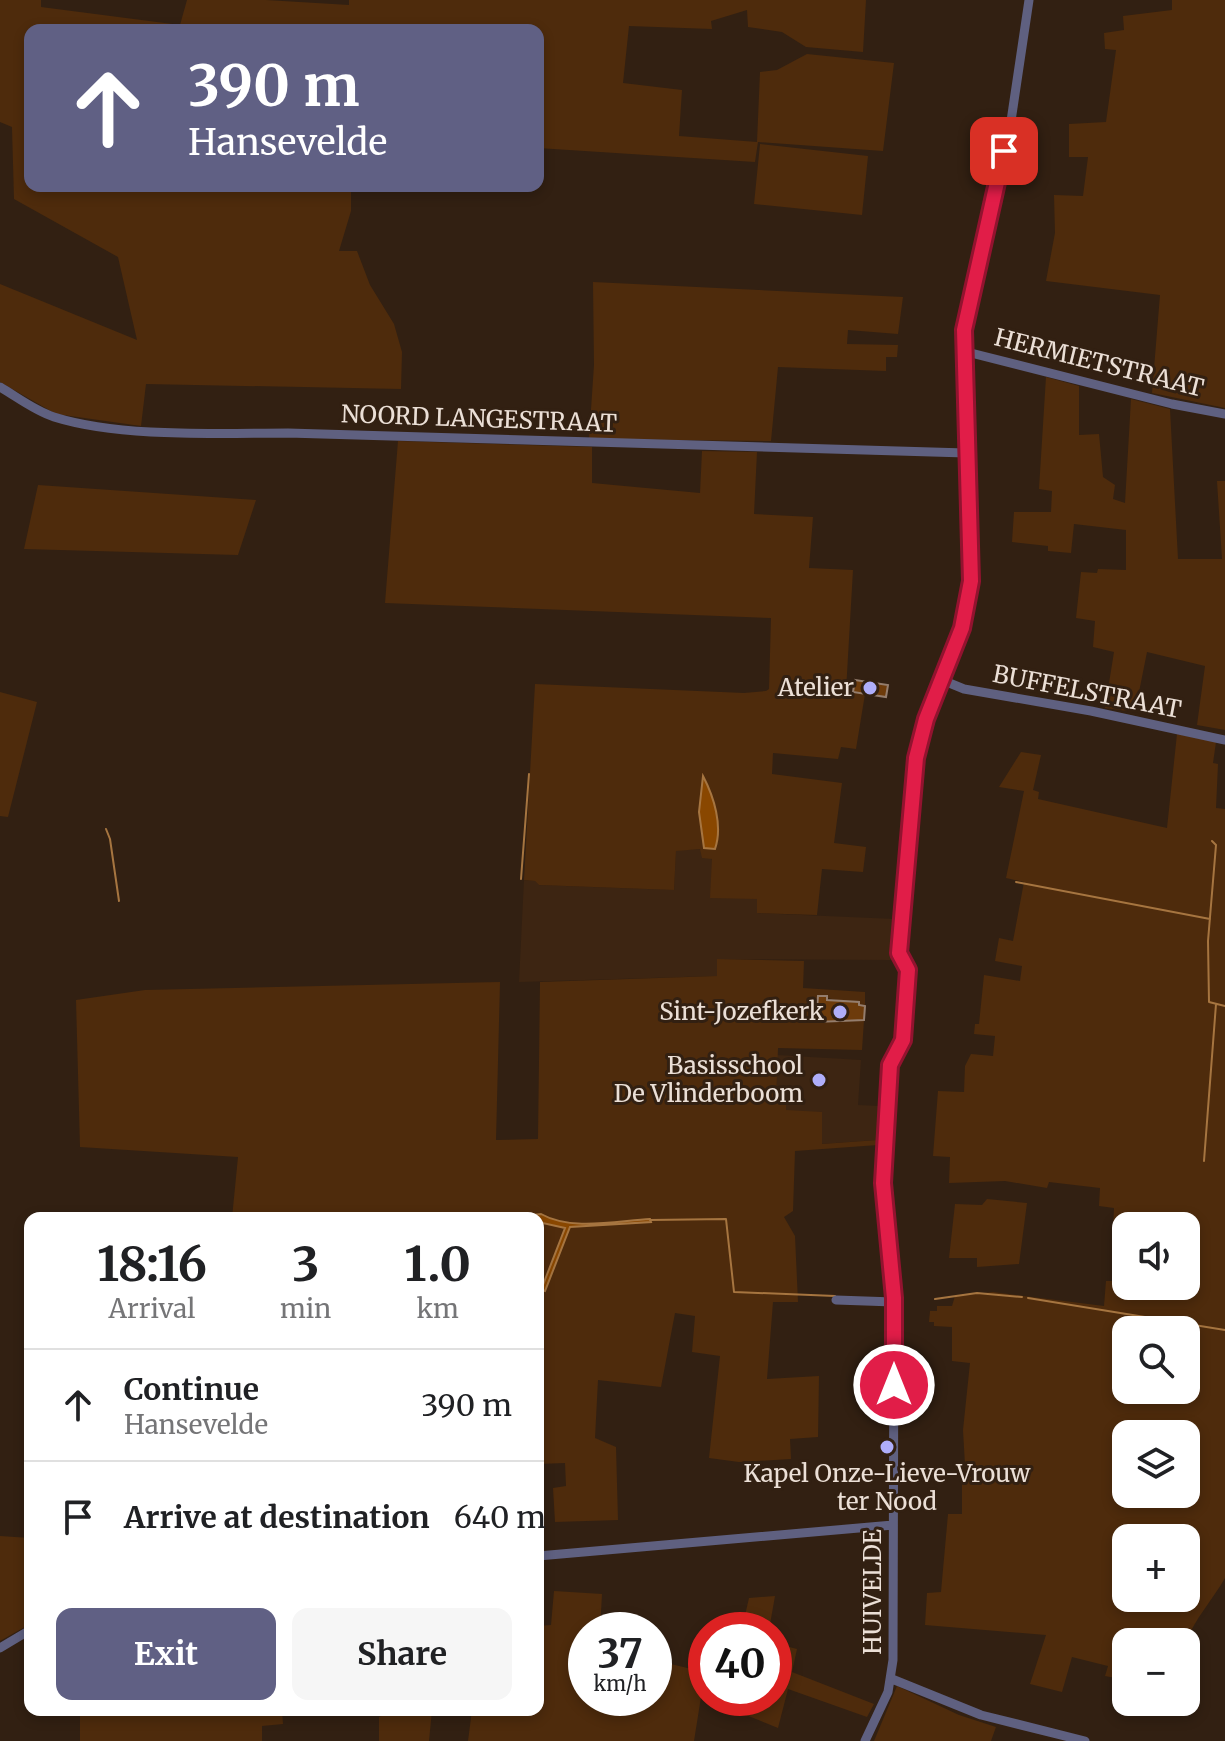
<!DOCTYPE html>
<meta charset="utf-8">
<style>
:root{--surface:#fff;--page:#f6f6f6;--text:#202124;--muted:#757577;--line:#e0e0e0;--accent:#606084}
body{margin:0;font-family:Merriweather,serif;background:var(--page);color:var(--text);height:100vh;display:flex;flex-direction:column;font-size:30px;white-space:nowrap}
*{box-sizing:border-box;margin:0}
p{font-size:26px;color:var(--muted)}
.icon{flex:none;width:44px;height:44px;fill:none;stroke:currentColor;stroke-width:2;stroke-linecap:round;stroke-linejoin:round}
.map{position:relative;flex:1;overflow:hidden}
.details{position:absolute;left:24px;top:1212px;width:520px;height:504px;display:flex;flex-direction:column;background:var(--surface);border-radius:16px;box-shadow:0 4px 12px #0003}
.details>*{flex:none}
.banner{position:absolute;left:24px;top:24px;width:520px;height:168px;border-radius:16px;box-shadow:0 4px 12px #0003;background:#606084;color:#fff;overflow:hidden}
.fabs{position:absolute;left:1112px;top:1212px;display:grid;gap:16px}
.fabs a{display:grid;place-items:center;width:88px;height:88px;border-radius:16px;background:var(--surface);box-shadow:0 4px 12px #0003;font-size:40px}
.speed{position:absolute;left:568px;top:1612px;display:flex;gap:16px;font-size:40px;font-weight:700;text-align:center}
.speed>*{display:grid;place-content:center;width:104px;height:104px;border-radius:50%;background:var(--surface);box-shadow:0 4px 12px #0003;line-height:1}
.speed small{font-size:20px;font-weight:400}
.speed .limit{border:12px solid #d22;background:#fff;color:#111}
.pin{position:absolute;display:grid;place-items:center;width:68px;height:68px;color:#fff;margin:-34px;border-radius:16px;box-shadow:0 4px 12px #0006}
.me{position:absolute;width:88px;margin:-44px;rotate:0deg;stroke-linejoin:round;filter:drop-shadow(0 0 6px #0008)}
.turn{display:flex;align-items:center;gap:28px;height:168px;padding:0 32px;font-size:36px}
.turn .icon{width:104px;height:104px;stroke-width:2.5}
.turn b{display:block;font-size:56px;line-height:68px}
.eta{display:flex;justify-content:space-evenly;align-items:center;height:136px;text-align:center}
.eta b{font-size:48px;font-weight:700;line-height:56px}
.primary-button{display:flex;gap:16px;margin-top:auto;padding:16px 32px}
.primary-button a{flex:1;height:92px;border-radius:16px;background:var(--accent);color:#fff;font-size:32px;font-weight:700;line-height:92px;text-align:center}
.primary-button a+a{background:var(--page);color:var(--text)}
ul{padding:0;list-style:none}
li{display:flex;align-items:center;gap:24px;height:112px;padding:0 32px;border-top:2px solid var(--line)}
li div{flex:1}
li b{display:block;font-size:30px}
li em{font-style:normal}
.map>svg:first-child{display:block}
.built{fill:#3d2512}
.green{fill:#4e2b0c;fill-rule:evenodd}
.water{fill:#894700;stroke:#a67540;stroke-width:2}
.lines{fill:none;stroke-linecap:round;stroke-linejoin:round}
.stream{stroke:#a67540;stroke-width:2}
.building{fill:#6d3b0b;stroke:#947d6d;stroke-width:2}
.minor{stroke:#5f6080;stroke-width:9}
.route-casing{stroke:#92132f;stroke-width:20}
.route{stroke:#e11d48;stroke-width:14}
.poi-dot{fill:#afaefa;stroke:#322012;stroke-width:3}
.labels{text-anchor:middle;stroke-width:6;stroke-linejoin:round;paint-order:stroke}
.street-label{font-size:24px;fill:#ebdfd6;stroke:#322012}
.poi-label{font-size:24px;fill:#ebdfd6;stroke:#322012;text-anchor:end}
</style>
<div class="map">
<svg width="1225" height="1741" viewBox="0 0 1225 1741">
<rect width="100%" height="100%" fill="#322012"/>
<!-- built -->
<path class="built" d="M700 849 757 899V913L895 919 892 960 718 959 717 976 519 982 524 880 535 881 539 885 674 890 676 850Z
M777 1055 861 1060 858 1105 880 1106 878 1140 822 1144 776 1103Z"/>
<!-- green -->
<path class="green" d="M0 0H41V7L180 25 187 0H266L349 5V0H866L863 52 806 47 782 32 748 27 747 10 711 21 712 29 629 26 623 83 682 90 679 136 757 142 760 72 777 70 807 54 894 63 883 151 758 142 755 162 538 148V30H30V186H351V211L339 251H357L370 285 394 324 402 352 401 389 146 384 141 426 56 414 0 382V284L137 340 118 257 14 199 12 127 0 122Z
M1172 0H1225V408L1152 393 1160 295 1046 281 1055 233 1054 195 1083 196 1088 157H1069V124L1106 122 1116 50 1105 49 1104 33 1124 30 1123 16 1172 10Z
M760 144 868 156 862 215 754 204Z
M593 282 903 297 898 334 848 330 847 344 898 345 897 357H886V371L778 367 771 441 589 439 594 365Z
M1046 377 1079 386V435L1099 434 1103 477 1115 485 1113 499 1125 503 1131 399 1170 409 1178 559H1222L1217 481H1225V730L1197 725 1205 666 1147 652 1135 712 1105 708 1114 652 1093 647 1095 621 1076 618 1081 572 1097 573 1098 569 1126 570V530L1074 524 1071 553 1048 551V546L1012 542 1014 512H1051L1052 491 1039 489Z
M398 441 592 447V483L700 493 702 451 757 452 754 514 813 517 809 568 853 570 846 691 865 694 856 749 841 747 838 759 773 753 772 774 842 783 834 843 866 847 863 872 822 869 817 915 757 913V899L710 898 712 859 702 858 700 849 676 851 674 890 539 885 535 881 524 880 535 684 744 693 766 691 769 689 771 618 385 603Z
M38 485 256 500 238 555 24 549Z
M0 692 37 702 8 817 0 816Z
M1177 734 1216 742 1213 763 1218 764 1216 808 1225 809V1578C1213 1599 1194 1620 1186 1642H1126V1680L1105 1676 1108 1666 1072 1657 1062 1692 1030 1684 1046 1635 925 1625 927 1593 941 1592 948 1514H962V1478L973 1477 965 1465 963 1430 970 1363 952 1361V1327L934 1326V1322H929L930 1311H937V1306H952L955 1296 993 1292 1104 1306 1106 1281H1123L1126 1253V1286H1186V1226H1126V1232L1113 1230 1114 1208 1099 1206 1100 1188 1049 1182 1047 1188 1005 1181 949 1183 950 1157 933 1156 938 1091 964 1092 965 1066 971 1054 993 1056 995 1036 974 1034 975 1024H979L984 975 1020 981 1022 966 995 961 999 938 1013 941 1024 882 1006 878 1024 791 999 787 1021 752 1041 755 1033 790 1039 792 1038 799 1167 828ZM1126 1330H1186V1390H1126ZM1126 1434H1186V1494H1126ZM1126 1538H1186V1598H1126Z
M717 959 804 961 803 988 865 992V1006L818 996 817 1022 864 1020 862 1050 778 1048 776 1102 786 1103V1110L822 1112V1144L878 1140V1145L795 1151 793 1211 784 1217 795 1236 798 1302H773L767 1379 819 1376 818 1437 790 1439 791 1459 739 1462 709 1458 720 1356 692 1352 695 1316 675 1313 661 1387 598 1380 595 1438 616 1447 618 1520 555 1522 553 1488 566 1486 565 1463 538 1464V1218H232L238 1157 80 1147 76 1000 145 990 500 982 496 1140 538 1139 540 982 717 976Z
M987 1199 1027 1203 1019 1264 977 1267V1258H949L955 1204 982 1205Z
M0 1536 30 1538V1624L0 1641Z
M554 1591 602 1594 600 1630H586V1698H654V1660L700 1671 706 1644V1698H774V1643L797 1649 792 1672 874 1704 867 1717 788 1689 778 1728 701 1697 694 1741H468L472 1710H538V1626L551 1625Z
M775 1596 769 1630H728L729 1621 743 1624 749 1598Z
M897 1686 959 1715 996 1727 991 1741H874Z
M80 1710H282L283 1724 262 1726V1741H80Z
M394 1710H432L429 1741H379V1717Z"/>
<!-- water -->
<path class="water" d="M703 776C714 797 723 826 715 849L704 848 699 812Z
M541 1214C571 1231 616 1221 650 1219L651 1222 570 1227 545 1291 541 1290 565 1228 538 1222V1218H502Z"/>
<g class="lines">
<!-- stream -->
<path class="stream" d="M106 829 110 839 119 901
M1212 841 1216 845 1208 941 1209 1002 1225 1006
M521 879 529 774
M1016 882 1210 919
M1204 1161 1216 1004
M650 1220 726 1219 734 1292 835 1296
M1028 1298 1225 1330
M935 1299 977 1293 1022 1297"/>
</g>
<!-- building -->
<path class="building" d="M855 680 888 685 886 697 853 692Z
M818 996H827V1000L859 1002V1005L865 1006 864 1020 816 1022Z"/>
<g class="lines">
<!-- minor -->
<path class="minor" d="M963 351 1172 404 1225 414
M0 387C17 397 35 411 54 417 121 438 218 433 288 433L966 453
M942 680 964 689 1091 711 1225 740
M836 1300 894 1302
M538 1556 893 1525
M0 1648 30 1630
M892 1679 981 1715 1085 1741
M865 1741 888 1692 893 1660 894 1302 883 1202 890 1065 903 1040 908 970 899 953 916 758 926 719 962 628 971 581 964 330 1011 121 1029 0"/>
</g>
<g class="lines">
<!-- route casing -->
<g class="route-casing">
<path id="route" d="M894 1385V1298L883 1183 890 1065 903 1040 908 970 899 953 916 758 926 719 962 628 971 581 964 330 1004 151"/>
</g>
<!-- route -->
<use href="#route" class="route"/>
</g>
<!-- markers -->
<g class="poi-dot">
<circle cx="870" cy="688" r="8"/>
<circle cx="840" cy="1012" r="8"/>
<circle cx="819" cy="1080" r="8"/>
<circle cx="887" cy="1447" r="8"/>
</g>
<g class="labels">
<!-- street labels -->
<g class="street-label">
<text transform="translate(1099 363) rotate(14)" y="8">HERMIETSTRAAT</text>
<text transform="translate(479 419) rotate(2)" y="8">NOORD LANGESTRAAT</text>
<text transform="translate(1087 692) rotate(11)" y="8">BUFFELSTRAAT</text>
<text transform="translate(873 1592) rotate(-90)" y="8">HUIVELDE</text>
</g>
<!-- poi labels -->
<g class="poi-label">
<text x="854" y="696">Atelier</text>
<text x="824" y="1020">Sint-Jozefkerk</text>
<text x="803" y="1074">Basisschool<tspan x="803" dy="28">De Vlinderboom</tspan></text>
<text x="887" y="1482" text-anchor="middle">Kapel Onze-Lieve-Vrouw<tspan x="887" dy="28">ter Nood</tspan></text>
</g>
</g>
</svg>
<div class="fabs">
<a><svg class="icon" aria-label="sound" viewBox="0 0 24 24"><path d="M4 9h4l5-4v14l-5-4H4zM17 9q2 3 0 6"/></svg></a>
<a><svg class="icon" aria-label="search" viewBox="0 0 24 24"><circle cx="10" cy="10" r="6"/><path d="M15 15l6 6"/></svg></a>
<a><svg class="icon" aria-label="layers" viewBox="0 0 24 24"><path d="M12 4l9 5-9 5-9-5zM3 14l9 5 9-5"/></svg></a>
<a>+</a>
<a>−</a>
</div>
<div class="speed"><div>37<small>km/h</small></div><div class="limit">40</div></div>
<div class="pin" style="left:1004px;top:151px;background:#d93025"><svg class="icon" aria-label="arrive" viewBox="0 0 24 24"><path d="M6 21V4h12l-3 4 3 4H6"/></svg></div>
<svg class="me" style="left:894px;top:1385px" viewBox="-20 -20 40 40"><circle r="17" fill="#e11d48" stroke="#fff" stroke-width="3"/><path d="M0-11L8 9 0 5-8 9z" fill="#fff"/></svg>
<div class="banner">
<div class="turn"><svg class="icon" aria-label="ahead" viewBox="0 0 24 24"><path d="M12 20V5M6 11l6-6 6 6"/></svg><div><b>390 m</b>Hansevelde</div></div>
</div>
<section class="details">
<div class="eta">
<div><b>18:16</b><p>Arrival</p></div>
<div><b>3</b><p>min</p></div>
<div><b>1.0</b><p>km</p></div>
</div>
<ul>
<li><svg class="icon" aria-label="ahead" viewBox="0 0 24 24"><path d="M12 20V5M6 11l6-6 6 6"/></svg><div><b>Continue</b><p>Hansevelde</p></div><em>390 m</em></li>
<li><svg class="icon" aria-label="arrive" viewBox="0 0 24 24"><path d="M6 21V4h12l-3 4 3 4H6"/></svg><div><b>Arrive at destination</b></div><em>640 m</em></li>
</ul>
<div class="primary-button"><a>Exit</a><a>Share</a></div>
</section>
</div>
